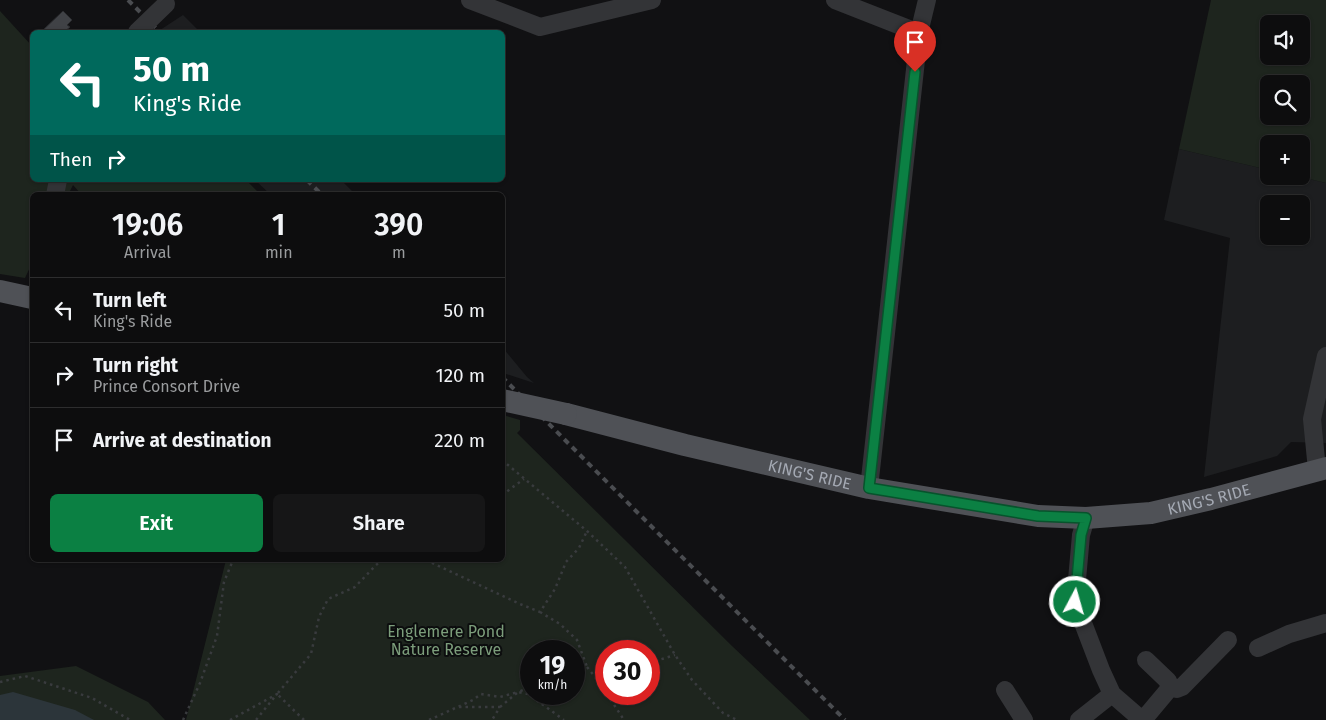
<!DOCTYPE html>
<meta charset="utf-8">
<style>
:root{--surface:#0d0d0e;--page:#161617;--text:#f1f3f6;--muted:#9a9c9e;--line:#2d2d2e;--accent:#0b8043}
body{margin:0;font-family:"Fira Sans",sans-serif;background:var(--page);color:var(--text);height:100vh;display:flex;flex-direction:column;font-size:19px;white-space:nowrap}
*{box-sizing:border-box;margin:0}
p{font-size:16px;color:var(--muted)}
.icon{flex:none;width:28px;height:28px;fill:none;stroke:currentColor;stroke-width:2;stroke-linecap:round;stroke-linejoin:round}
.map{position:relative;flex:1;overflow:hidden}
.panel{position:absolute;left:30px;top:192px;width:475px;height:370px;display:flex;flex-direction:column;background:var(--surface);border-radius:8px;box-shadow:0 1px 4px #0004,0 0 0 1px var(--line)}
.panel>*{flex:none}
.banner{position:absolute;left:30px;top:30px;width:475px;height:152px;border-radius:8px;box-shadow:0 1px 4px #0004,0 0 0 1px var(--line);background:#00695c;color:#fff;overflow:hidden}
.controls{position:absolute;left:1260px;top:15px;display:grid;gap:10px}
.controls a{display:grid;place-items:center;width:50px;height:50px;border-radius:8px;background:var(--surface);box-shadow:0 1px 4px #0004,0 0 0 1px var(--line);font-size:25px}
.speed{position:absolute;left:520px;top:640px;display:flex;gap:10px;font-size:25px;font-weight:700;text-align:center}
.speed>*{display:grid;place-content:center;width:65px;height:65px;border-radius:50%;background:var(--surface);box-shadow:0 1px 4px #0004,0 0 0 1px var(--line);line-height:1}
.speed small{font-size:12px;font-weight:400}
.speed .limit{border:8px solid #d22;background:#fff;color:#111}
.pin{position:absolute;display:grid;place-items:center;width:42px;height:42px;color:#fff;margin:-51px -21px;border-radius:50% 50% 50% 0;rotate:-45deg;box-shadow:0 0 5px #0007}
.pin .icon{rotate:45deg}
.me{position:absolute;width:55px;margin:-28px;rotate:6deg;stroke-linejoin:round;filter:drop-shadow(0 0 4px #0008)}
.turn{display:flex;align-items:center;gap:18px;height:105px;padding:0 20px;font-size:22px}
.turn .icon{width:65px;height:65px;stroke-width:2.5}
.turn b{display:block;font-size:35px;line-height:42px}
.then{display:flex;align-items:center;height:48px;padding:0 20px;background:#0003;gap:10px;font-size:19px}
.eta{display:flex;justify-content:space-evenly;align-items:center;height:85px;text-align:center}
.eta b{font-size:30px;font-weight:600;line-height:35px}
.action{display:flex;gap:10px;margin-top:auto;padding:10px 20px}
.action a{flex:1;height:58px;border-radius:8px;background:var(--accent);color:#fff;font-size:20px;font-weight:600;line-height:58px;text-align:center}
.action a+a{background:var(--page);color:var(--text)}
ul{padding:0;list-style:none}
li{display:flex;align-items:center;gap:15px;height:65px;padding:0 20px;border-top:1px solid var(--line)}
li div{flex:1}
li b{display:block;font-size:19px}
li em{font-style:normal}
.map>svg:first-child{display:block}
.built{fill:#1d1e20;fill-rule:evenodd}
.green{fill:#1e251e;fill-rule:evenodd}
.water{fill:#2c353a}
.building{fill:#404246;stroke:#2b2c2f}
.lines{fill:none;stroke-linecap:round;stroke-linejoin:round}
.path{stroke:#393b3e;stroke-width:2.5;stroke-dasharray:2.5 4;stroke-linecap:butt}
.minor{stroke:#333437;stroke-width:18}
.major{stroke:#4f5156;stroke-width:22}
.rail{stroke:#4a4c50;stroke-width:4;stroke-dasharray:6 5;stroke-linecap:butt}
.minor-bridge{stroke:#333437;stroke-width:18}
.major-bridge{stroke:#4f5156;stroke-width:22}
.route-casing{stroke:#07532c;stroke-width:12}
.route{stroke:#0b8043;stroke-width:9}
.labels{text-anchor:middle;stroke-width:4;stroke-linejoin:round;paint-order:stroke}
.street-label{font-size:16px;fill:#a4a9b3;stroke:#0c0d0e}
.park-label{font-size:16px;fill:#7c9d7b;stroke:#0c0d0e}
</style>
<div class="map">
<svg width="1326" height="720" viewBox="0 0 1326 720">
<rect width="100%" height="100%" fill="#111113"/>
<!-- built -->
<path class="built" d="M183 15 200 32H157Z
M1179 149 1269 170V176H1297L1326 183V443L1291 442 1277 456 1204 477 1230 238 1164 220ZM1269 204H1301V236H1269Z
M255 180H341L356 195H271Z
M503 348 527 377 534 383 503 373Z"/>
<!-- green -->
<path class="green" d="M1211 0H1326V183L1297 176H1301V144H1269V170L1179 149ZM1269 24H1301V56H1269ZM1269 84H1301V116H1269Z
M0 11 32 46V180H246L261 195H82L73 185 68 195H32V263L25 278 0 274Z
M503 415 520 420V430L517 433 732 646 810 720H186L226 560H502ZM531 651H574V694H531ZM606 651H649V694H606Z
M76 666 148 702 165 720H0V676Z"/>
<!-- water -->
<path class="water" d="M13 692 75 710 94 720H0V695Z"/>
<!-- building -->
<path class="building" d="M63 11 72 20 67 25 70 27 64 32H41Z"/>
<g class="lines">
<!-- path -->
<path class="path" d="M502 460 587 531 625 567 675 655 692 680 723 713 737 720
M502 495 524 479
M426 560 520 604 540 612 555 589 566 562 579 548 587 531
M540 612 560 624 577 640 587 667 574 672
M649 663 675 655
M587 667 600 683 606 681
M0 682 25 676 92 698 130 720
M600 683 606 692
M607 694 624 720
M459 707H500L492 720
M500 707 518 692 531 687
M183 720 200 683 217 636 224 582 233 560
M230 720 277 694 256 720
M304 720 277 694 311 654 319 617 328 599 355 587 376 565 382 560
M429 720 473 700 481 694 500 697 518 692 528 694 564 720"/>
<!-- minor -->
<path class="minor" d="M470 0 540 27 652 0
M835 0 919 33
M55 195 58 180
M1317 470 1312 419 1326 356
M869 488 919 33 927 0
M1086 518 1081 535 1075 602 1101 670 1112 694 1142 720
M1258 648 1289 634 1326 623
M1170 685 1177 689 1182 687 1228 640
M1005 690 1024 720
M1079 720 1112 694
M1143 720 1169 689 1168 681 1146 660"/>
<!-- major -->
<g class="major">
<path d="M0 291 32 298"/>
<path id="s1" d="M566 414 685 445 869 488 1038 516 1086 518 1151 513 1211 499 1326 468"/>
</g>
<!-- rail -->
<path class="rail" d="M128 0 160 32
M307 180 322 195
M502 377 845 720"/>
<!-- minor-bridge -->
<path class="minor-bridge" d="M137 32 166 4"/>
<!-- major-bridge -->
<path class="major-bridge" d="M502 400 566 414"/>
</g>
<g class="lines">
<!-- route casing -->
<g class="route-casing">
<path id="route" d="M915 72 869 488 1038 516 1086 518 1081 535 1075 602"/>
</g>
<!-- route -->
<use href="#route" class="route"/>
</g>
<g class="labels">
<!-- street labels -->
<g class="street-label">
<text dy="6" stroke="none"><textPath href="#s1" startOffset="251">KING'S RIDE</textPath></text>
<text dy="6" stroke="none"><textPath href="#s1" startOffset="656">KING'S RIDE</textPath></text>
</g>
<!-- park labels -->
<g class="park-label">
<text x="446" y="637">Englemere Pond<tspan x="446" dy="18">Nature Reserve</tspan></text>
</g>
</g>
</svg>
<div class="controls">
<a><svg class="icon" aria-label="sound" viewBox="0 0 24 24"><path d="M4 9h4l5-4v14l-5-4H4zM17 9q2 3 0 6"/></svg></a>
<a><svg class="icon" aria-label="search" viewBox="0 0 24 24"><circle cx="10" cy="10" r="6"/><path d="M15 15l6 6"/></svg></a>
<a>+</a>
<a>−</a>
</div>
<div class="speed"><div>19<small>km/h</small></div><div class="limit">30</div></div>
<div class="pin" style="left:915px;top:72px;background:#d93025"><svg class="icon" aria-label="arrive" viewBox="0 0 24 24"><path d="M6 21V4h12l-3 4 3 4H6"/></svg></div>
<svg class="me" style="left:1075px;top:602px" viewBox="-20 -20 40 40"><circle r="17" fill="#0b8043" stroke="#fff" stroke-width="3"/><path d="M0-11L8 9 0 5-8 9z" fill="#fff"/></svg>
<div class="banner">
<div class="turn"><svg class="icon" aria-label="left" viewBox="0 0 24 24"><path d="M17 20v-9H6M10 6l-5 5 5 5"/></svg><div><b>50 m</b>King's Ride</div></div>
<div class="then">Then<svg class="icon" aria-label="right" viewBox="0 0 24 24"><path d="M7 20v-9h11M14 6l5 5-5 5"/></svg></div>
</div>
<section class="panel">
<div class="eta">
<div><b>19:06</b><p>Arrival</p></div>
<div><b>1</b><p>min</p></div>
<div><b>390</b><p>m</p></div>
</div>
<ul>
<li><svg class="icon" aria-label="left" viewBox="0 0 24 24"><path d="M17 20v-9H6M10 6l-5 5 5 5"/></svg><div><b>Turn left</b><p>King's Ride</p></div><em>50 m</em></li>
<li><svg class="icon" aria-label="right" viewBox="0 0 24 24"><path d="M7 20v-9h11M14 6l5 5-5 5"/></svg><div><b>Turn right</b><p>Prince Consort Drive</p></div><em>120 m</em></li>
<li><svg class="icon" aria-label="arrive" viewBox="0 0 24 24"><path d="M6 21V4h12l-3 4 3 4H6"/></svg><div><b>Arrive at destination</b></div><em>220 m</em></li>
</ul>
<div class="action"><a>Exit</a><a>Share</a></div>
</section>
</div>
